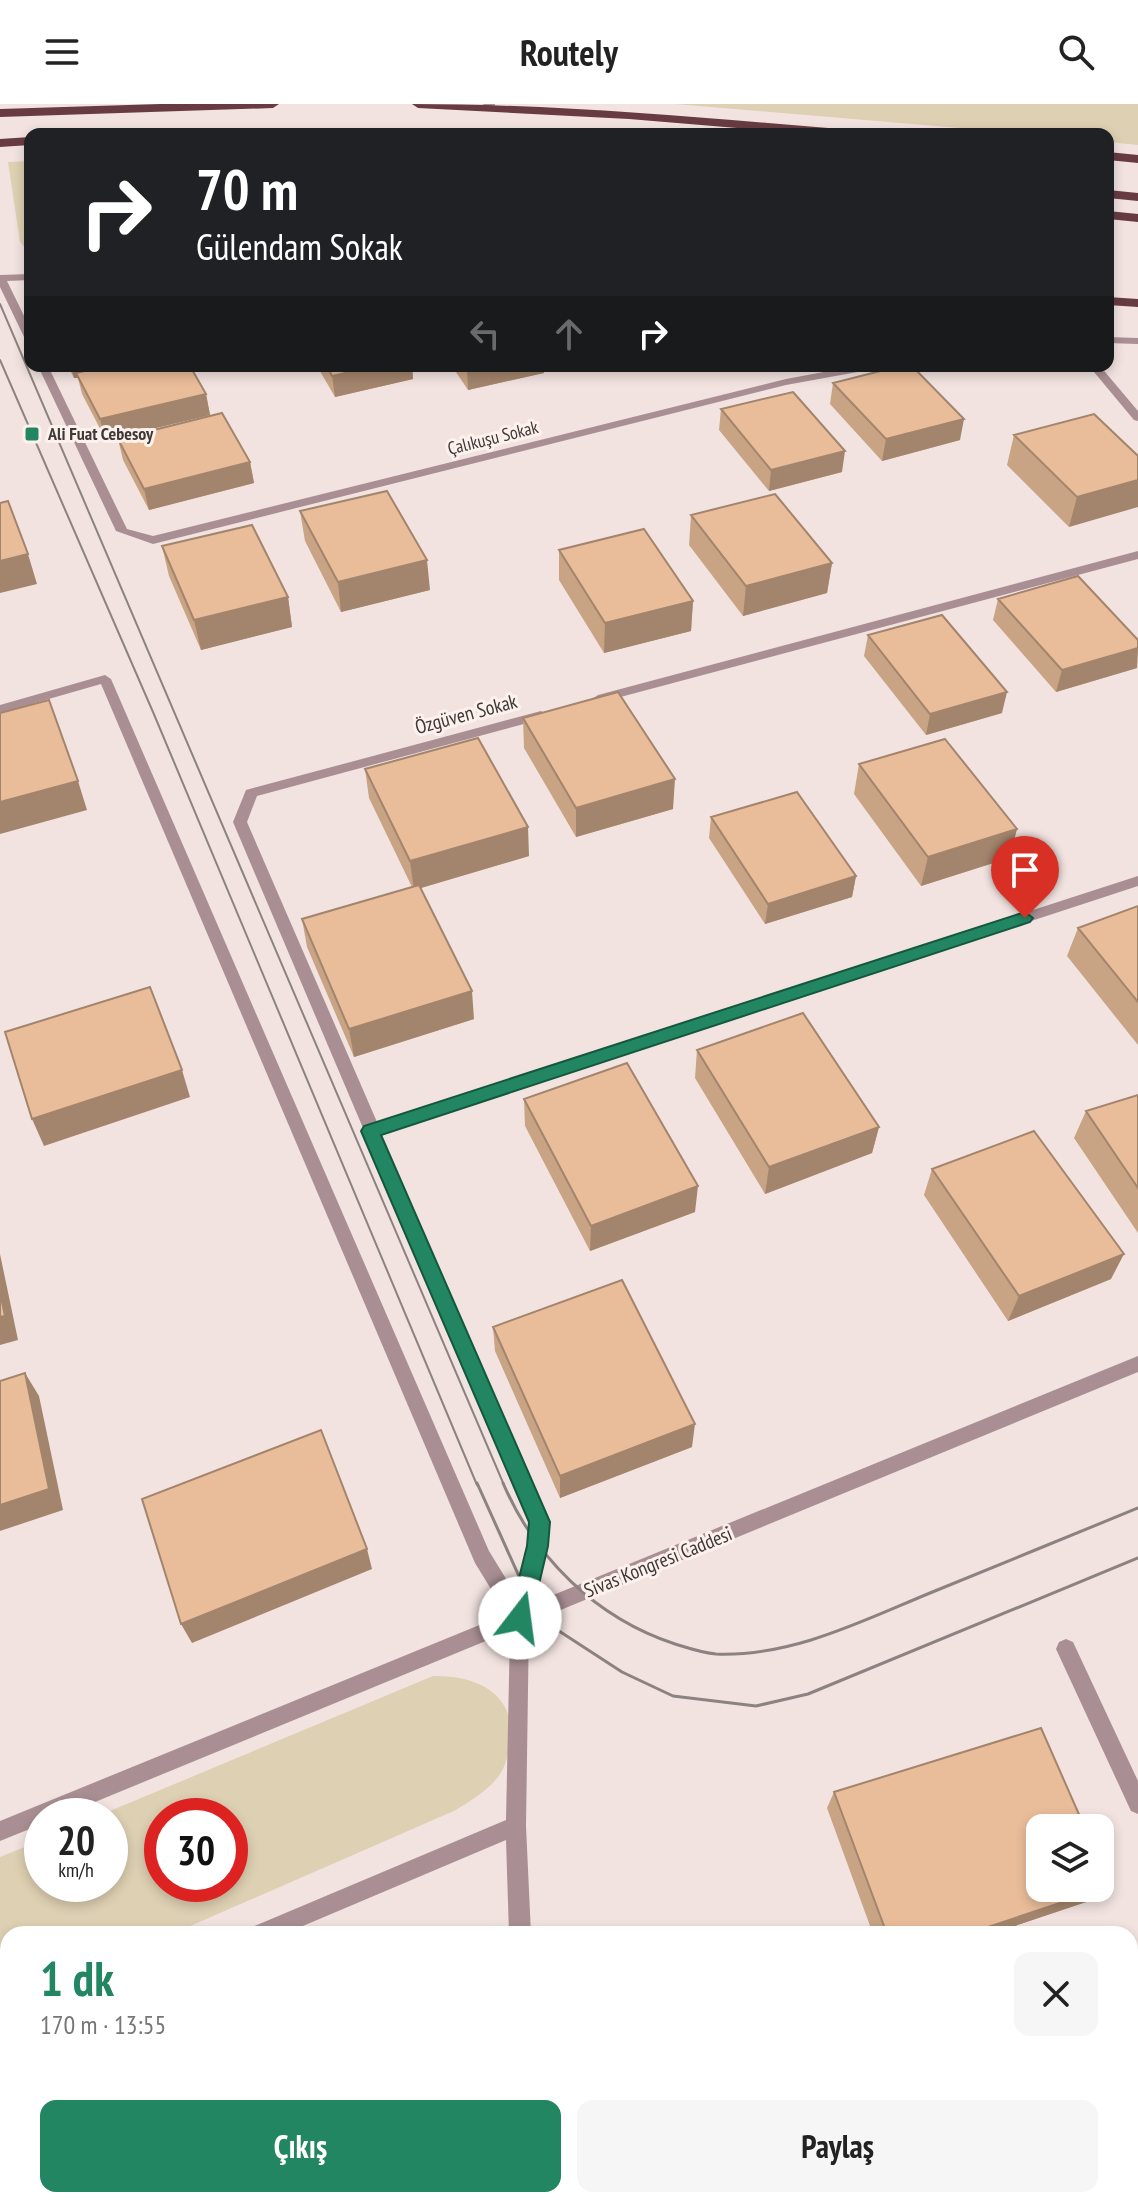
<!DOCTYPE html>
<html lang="tr">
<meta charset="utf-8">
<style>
:root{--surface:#fff;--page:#f6f6f6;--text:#222;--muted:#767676;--accent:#218661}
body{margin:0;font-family:"PT Sans Narrow",sans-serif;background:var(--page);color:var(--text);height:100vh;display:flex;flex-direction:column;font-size:30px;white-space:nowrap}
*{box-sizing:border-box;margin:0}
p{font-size:26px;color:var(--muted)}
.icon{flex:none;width:44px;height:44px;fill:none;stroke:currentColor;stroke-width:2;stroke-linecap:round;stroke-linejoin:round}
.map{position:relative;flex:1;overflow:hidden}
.drawer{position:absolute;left:0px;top:1822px;width:1138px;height:282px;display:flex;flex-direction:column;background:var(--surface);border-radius:24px 24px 0 0;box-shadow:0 4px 12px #0003}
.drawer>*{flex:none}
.hud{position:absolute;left:24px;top:24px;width:1090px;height:244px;border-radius:16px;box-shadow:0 4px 12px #0003;background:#202124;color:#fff;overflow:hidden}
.fabs{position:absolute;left:1026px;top:1710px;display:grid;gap:16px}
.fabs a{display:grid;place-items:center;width:88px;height:88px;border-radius:16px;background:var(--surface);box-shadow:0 4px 12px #0003;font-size:40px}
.speed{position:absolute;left:24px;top:1694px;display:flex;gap:16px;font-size:40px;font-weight:700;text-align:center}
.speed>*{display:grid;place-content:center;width:104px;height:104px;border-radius:50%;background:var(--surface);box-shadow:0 4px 12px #0003;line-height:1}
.speed small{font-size:20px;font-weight:400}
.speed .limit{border:12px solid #d22;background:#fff;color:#111}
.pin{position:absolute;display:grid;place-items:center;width:68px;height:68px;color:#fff;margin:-82px -34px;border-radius:50% 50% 50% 0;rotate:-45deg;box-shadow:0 0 8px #0007}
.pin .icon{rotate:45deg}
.me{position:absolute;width:88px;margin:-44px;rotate:15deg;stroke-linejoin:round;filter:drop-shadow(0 0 6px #0008)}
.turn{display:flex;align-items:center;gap:28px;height:168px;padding:0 40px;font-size:36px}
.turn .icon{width:104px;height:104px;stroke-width:2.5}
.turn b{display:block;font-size:56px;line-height:68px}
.lanes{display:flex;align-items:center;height:76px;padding:0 40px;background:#0003;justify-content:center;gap:40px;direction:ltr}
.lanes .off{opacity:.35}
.round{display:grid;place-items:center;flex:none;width:84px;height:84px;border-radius:16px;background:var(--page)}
.overview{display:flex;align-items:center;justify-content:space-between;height:136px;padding:0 40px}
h1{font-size:48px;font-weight:600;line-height:60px;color:var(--accent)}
.primary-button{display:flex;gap:16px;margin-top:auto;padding:16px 40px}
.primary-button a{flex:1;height:92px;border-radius:16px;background:var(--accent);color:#fff;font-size:32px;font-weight:600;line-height:92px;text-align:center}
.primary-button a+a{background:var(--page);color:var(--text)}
header{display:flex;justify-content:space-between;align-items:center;height:104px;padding:0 40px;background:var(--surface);font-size:36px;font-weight:600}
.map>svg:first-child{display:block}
.green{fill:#ded0b2;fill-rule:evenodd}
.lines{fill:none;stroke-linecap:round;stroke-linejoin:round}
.minor{fill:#a98f93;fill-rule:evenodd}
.tertiary{fill:#a98f93;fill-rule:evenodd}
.trunk{fill:#683b42;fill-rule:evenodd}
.tram-far1{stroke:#8c8281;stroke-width:2}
.tram{stroke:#8c8281;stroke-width:3}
.wall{fill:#c8a384}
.shaded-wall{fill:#a3846c}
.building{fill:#e9bd9a;stroke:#a3846c;stroke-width:2}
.route{fill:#218661;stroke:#15573f;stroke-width:2}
.poi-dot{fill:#218661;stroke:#fdf1ee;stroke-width:3}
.labels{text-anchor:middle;stroke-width:6;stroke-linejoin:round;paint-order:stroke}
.far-poi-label{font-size:18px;font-weight:bold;fill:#3e3837;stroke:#fdf1ee;text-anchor:start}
.far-street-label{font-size:18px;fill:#3e3837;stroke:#fdf1ee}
.street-label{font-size:20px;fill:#3e3837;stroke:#fdf1ee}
</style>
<header><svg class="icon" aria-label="menu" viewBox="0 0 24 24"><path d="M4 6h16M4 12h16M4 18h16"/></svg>Routely<svg class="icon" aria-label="search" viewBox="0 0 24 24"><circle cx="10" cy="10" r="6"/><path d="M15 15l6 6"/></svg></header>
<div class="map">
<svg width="1138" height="2103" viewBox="0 0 1138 2103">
<rect width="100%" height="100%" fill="#f2e3e0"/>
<!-- green -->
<path class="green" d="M675 0H1138V41L1108 38V30H1030Z
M30 57V150L20 138 8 58Z
M433 1572C489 1571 526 1600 505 1660 498 1681 473 1695 456 1706L172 1830H8V1901L0 1905V1753L42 1736V1780H110V1712H98ZM162 1712H230V1780H162Z"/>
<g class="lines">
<!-- minor -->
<path class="minor" d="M30 170V176L7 177 30 224V238L25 235 0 183V171Z
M1108 233 1138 234V240L1108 239Z
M38 262H48L127 425 153 432 786 275 856 262H879L874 265 786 281 153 440 116 427Z
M1089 262H1100L1138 307V317L1134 316Z
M1138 447V455L598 599 592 595 598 591Z
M105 571 111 575 489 1447 516 1491 529 1442 531 1418 367 1032 362 1027 363 1024 233 718 246 686 541 607 548 611 546 614 257 692 247 718 377 1018 1138 772V782L381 1030 549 1418 547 1442 530 1514 527 1521 520 1523 513 1521 475 1459 101 580 0 609V601Z
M1066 1535 1073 1538 1138 1677V1710L1131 1707 1056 1545 1059 1538Z"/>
<!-- tertiary -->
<path class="tertiary" d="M482 0H495V1L491 4Z
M1138 1252V1268L529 1519 526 1722 531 1830H509L506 1736 284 1830H248L252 1823 506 1716 510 1527 61 1712H42V1720L0 1737V1717Z
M8 1924V1947L0 1950V1927Z
M520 2096H542L543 2103H519Z"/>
<!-- trunk -->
<path class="trunk" d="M160 0H279L273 4 0 13V5Z
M412 0C559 0 705 14 852 26L858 30H808L629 15 418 4Z
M30 33V41L0 43V35Z
M1108 48 1138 51V59L1108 56Z
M1108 86 1138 89V97L1108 94Z
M1108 107 1138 110V118L1108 115Z
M1108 193 1138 195V203L1108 201Z"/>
<!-- tram-far1 -->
<path class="tram-far1" d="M0 200 504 1381
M0 256 153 608 477 1381"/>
<!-- tram -->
<path class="tram" d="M477 1379 527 1490 540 1507 559 1527 622 1568 673 1592 756 1602 808 1590 1138 1454
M503 1379C535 1454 596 1514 675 1540 688 1544 702 1549 716 1550 792 1553 862 1517 930 1489 999 1461 1069 1432 1138 1404"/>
</g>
<!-- wall -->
<path class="wall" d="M68 262H190L206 290 210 311 106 336 82 290 78 274H74Z
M317 262H412L413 275 335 293Z
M452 262H544V269L468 286Z
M833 279 960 336 882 357 830 300Z
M721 305 842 368 769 387 719 326Z
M1014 331 1138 352 1069 423 1007 361Z
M118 335 250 358 254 379 149 406 123 356Z
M300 407 430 486 341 508 305 437Z
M691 411 832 459 827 489 743 512 689 441Z
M162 442 288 493 292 523 201 546 169 472Z
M559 446 693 497 691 527 604 549 559 476Z
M998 495 1138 536 1137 564 1056 588 993 516Z
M868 531 1002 609 926 631 864 552Z
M523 614 673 705 576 733 524 644Z
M859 660 1017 725 1009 754 921 782 854 690Z
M365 665 529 752 421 784 474 915 354 953 307 843 302 815 412 783 369 694Z
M711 713 856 772 852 793 765 820 709 734Z
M1138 802V941L1067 852 1078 824Z
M697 946 879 1023 872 1049 765 1090 695 974Z
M1138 991V1129L1074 1034 1086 1007Z
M524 995 695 1108 590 1147 525 1022Z
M932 1065 1111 1175 1008 1217 924 1091Z
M493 1223 692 1343 560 1394 495 1247Z
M834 1688 1095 1795 991 1830H873L827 1704Z
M658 2096H827L777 2103H659Z
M978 2096H1130L1138 2103H979Z"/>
<!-- shaded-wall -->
<path class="shaded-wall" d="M71 262H126L76 269 78 274H74Z
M376 262H412L413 275 335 293 332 272Z
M481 262H544V269L468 286 467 265Z
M206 290 210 311 106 336 100 315Z
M964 315 960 336 882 357 886 335Z
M845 347 842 368 769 387 771 366Z
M250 358 254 379 149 406 144 385Z
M1138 376V403L1069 423 1077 393Z
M28 450 37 480 0 489V457Z
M427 456 430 486 341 508 338 478Z
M832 459 827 489 743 512 746 482Z
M288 493 292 523 201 546 194 516Z
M693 497 691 527 604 549 605 519Z
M1138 544 1137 564 1056 588 1062 566Z
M1007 588 1002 609 926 631 930 610Z
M675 675 673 705 576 733V704Z
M78 677 87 706 0 730V698Z
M528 723 529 752 414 786 410 757Z
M1017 725 1009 754 921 782 928 753Z
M856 772 852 793 765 820 768 800Z
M472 887 474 915 354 953 349 925Z
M182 966 190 993 44 1042 32 1015Z
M879 1023 872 1049 765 1090 769 1063Z
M698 1082 695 1108 590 1147 591 1122Z
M0 1150 18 1236 0 1241Z
M1124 1150 1111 1175 1008 1217 1019 1192Z
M25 1269 39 1292 63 1406 0 1427V1401Z
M695 1320 692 1343 560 1394V1372Z
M367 1445 372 1465 192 1539 181 1520Z
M1111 1782 1095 1795 991 1830H967Z
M399 2096H404L405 2103H401Z"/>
<!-- building -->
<path class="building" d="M105 262H190L206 290 100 315 76 269Z
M327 262H376L332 272Z
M465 262H481L467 265Z
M900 262H912L964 315 886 335 833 279Z
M793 288 845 347 771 366 721 305Z
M222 309 250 358 144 385 118 335Z
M1094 310 1138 352V376L1077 393 1014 331Z
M387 387 427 456 338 478 300 407Z
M775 390 832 459 746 482 691 411Z
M8 397 28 450 0 457V399Z
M252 421 288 493 194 516 162 442Z
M644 425 693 497 605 519 559 446Z
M1078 472 1138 536V544L1062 566 998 495Z
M942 511 1007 588 930 610 868 531Z
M618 588 675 675 576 704 523 614Z
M49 596 78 677 0 698V609Z
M478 634 528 723 410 757 365 665Z
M945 635 1017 725 928 753 859 660Z
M797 688 856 772 768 800 711 713Z
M419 781 472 887 349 925 302 815Z
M1138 802V898L1078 824Z
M150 883 182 966 32 1015 5 928Z
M803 909 879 1023 769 1063 697 946Z
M627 959 698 1082 591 1122 524 995Z
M1138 991V1084L1086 1007Z
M1034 1027 1124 1150 1019 1192 932 1065Z
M622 1176 695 1320 560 1372 493 1223Z
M0 1188 5 1212 0 1213Z
M25 1269 49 1385 0 1401V1277Z
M321 1326 367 1445 181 1520 142 1395Z
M1041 1624 1085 1724H1040V1784H1100V1757L1111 1782 967 1830H887L834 1688Z
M1138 2067V2103H993L992 2096H1130V2068Z
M155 2096H399L401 2103H156Z
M661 2096H805L755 2103H662Z"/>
<!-- route -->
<path class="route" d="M1025 808 1033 814 1030 818 381 1031 550 1418 548 1442 531 1514 527 1522 520 1525 512 1522 509 1514 527 1442 529 1418 361 1027 364 1022Z"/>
<!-- markers -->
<rect class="poi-dot" x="24" y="322" width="16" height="16" rx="4"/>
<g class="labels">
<!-- far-poi labels -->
<g class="far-poi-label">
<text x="48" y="336">Ali Fuat Cebesoy</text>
</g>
<!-- far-street labels -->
<g class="far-street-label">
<text transform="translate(493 334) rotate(-14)" y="6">Çalıkuşu Sokak</text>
</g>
<!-- street labels -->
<g class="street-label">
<text transform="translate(466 610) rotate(-15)" y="7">Özgüven Sokak</text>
<text transform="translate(658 1458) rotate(-22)" y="7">Sivas Kongresi Caddesi</text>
</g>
</g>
</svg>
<div class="fabs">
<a><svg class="icon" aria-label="layers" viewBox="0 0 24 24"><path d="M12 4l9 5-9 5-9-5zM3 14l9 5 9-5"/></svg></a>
</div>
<div class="speed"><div>20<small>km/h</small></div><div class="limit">30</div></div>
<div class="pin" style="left:1025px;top:814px;background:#d93025"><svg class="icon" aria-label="arrive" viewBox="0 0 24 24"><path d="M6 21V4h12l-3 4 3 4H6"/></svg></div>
<svg class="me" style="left:520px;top:1514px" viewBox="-20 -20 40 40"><circle r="19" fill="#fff"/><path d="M0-13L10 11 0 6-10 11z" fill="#218661"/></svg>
<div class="hud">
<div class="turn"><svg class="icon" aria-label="right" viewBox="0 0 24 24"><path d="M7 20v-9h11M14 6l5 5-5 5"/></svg><div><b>70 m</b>Gülendam Sokak</div></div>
<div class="lanes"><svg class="icon off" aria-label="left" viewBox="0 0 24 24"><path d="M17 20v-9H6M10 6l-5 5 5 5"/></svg><svg class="icon off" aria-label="ahead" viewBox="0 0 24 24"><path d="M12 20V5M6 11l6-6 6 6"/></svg><svg class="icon" aria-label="right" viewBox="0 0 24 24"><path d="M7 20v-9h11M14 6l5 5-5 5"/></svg></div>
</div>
<section class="drawer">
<div class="overview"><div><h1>1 dk</h1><p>170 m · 13:55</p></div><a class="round"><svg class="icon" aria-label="close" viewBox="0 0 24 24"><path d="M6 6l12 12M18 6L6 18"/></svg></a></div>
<div class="primary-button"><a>Çıkış</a><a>Paylaş</a></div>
</section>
</div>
